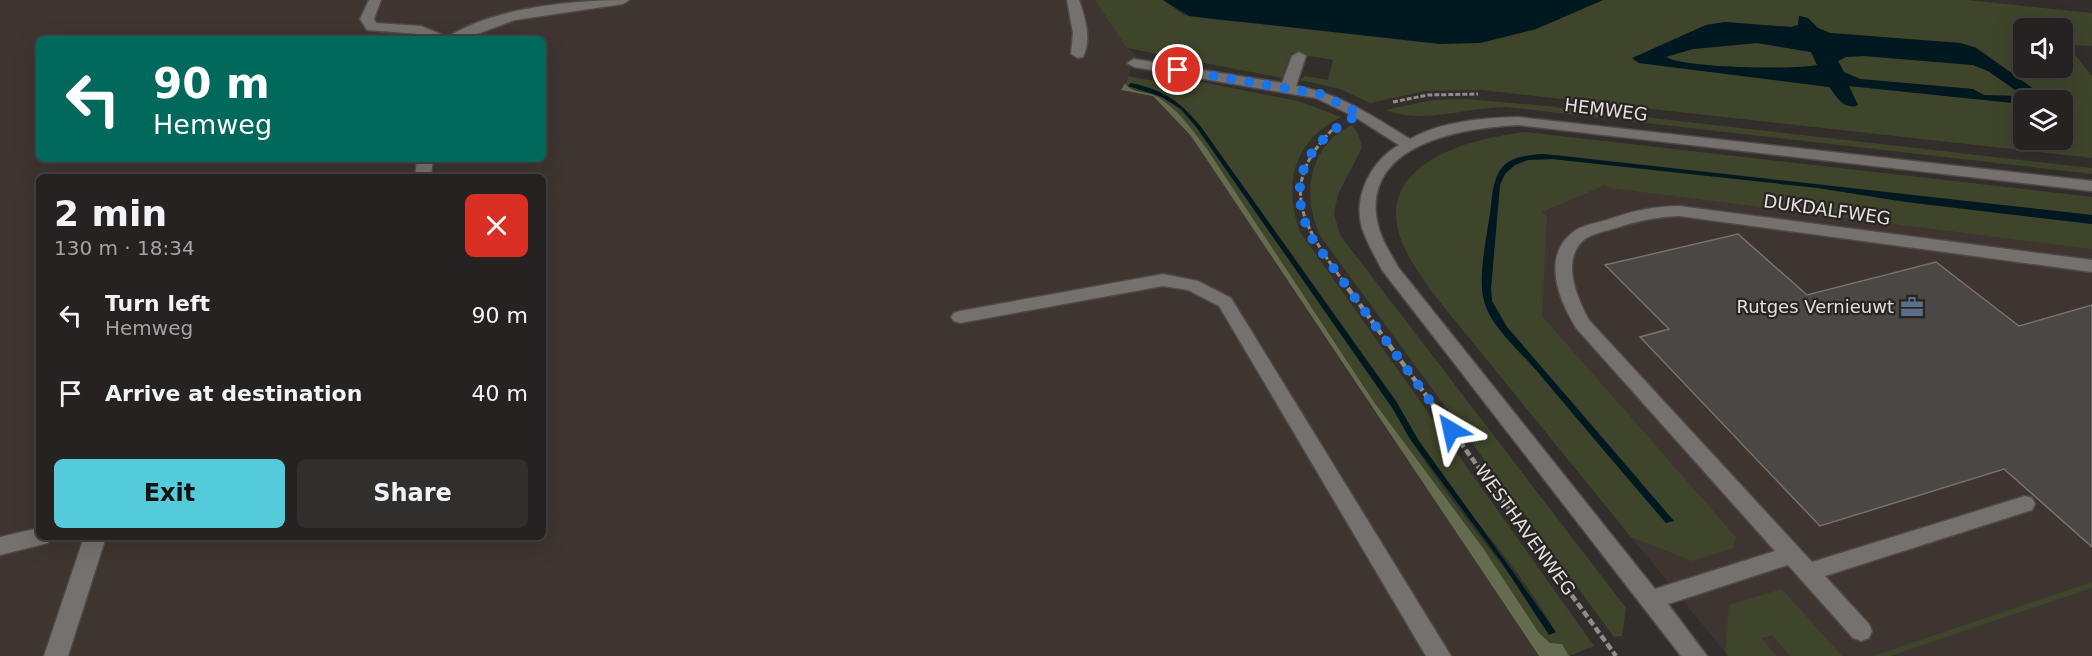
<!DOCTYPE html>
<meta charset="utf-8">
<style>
:root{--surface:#252221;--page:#312f2e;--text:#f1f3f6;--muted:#a3a4a5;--line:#423f3f;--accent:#53cbdb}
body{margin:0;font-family:"DejaVu Sans",sans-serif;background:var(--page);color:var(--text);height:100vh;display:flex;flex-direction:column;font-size:22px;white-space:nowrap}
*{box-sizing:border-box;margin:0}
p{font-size:20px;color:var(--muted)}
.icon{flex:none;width:33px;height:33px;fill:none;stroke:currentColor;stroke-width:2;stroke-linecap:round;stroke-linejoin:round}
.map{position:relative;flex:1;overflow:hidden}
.details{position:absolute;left:36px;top:174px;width:510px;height:366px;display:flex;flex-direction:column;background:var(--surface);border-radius:9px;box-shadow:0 6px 24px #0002,0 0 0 2px var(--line)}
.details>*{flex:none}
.banner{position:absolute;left:36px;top:36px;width:510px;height:126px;border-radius:9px;box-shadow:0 6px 24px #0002,0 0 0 2px var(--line);background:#00695c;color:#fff;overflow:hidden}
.controls{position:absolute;left:2013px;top:18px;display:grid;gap:12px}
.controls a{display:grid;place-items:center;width:60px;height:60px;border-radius:9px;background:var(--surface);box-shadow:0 6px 24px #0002,0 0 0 2px var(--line);font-size:30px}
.pin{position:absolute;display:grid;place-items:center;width:51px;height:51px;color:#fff;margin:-26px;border:3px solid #fff;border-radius:50%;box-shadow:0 2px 6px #0007}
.me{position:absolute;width:66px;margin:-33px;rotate:324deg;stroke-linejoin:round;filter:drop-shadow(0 0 4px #0008)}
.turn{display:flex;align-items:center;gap:21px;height:126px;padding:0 18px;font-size:27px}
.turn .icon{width:78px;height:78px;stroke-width:2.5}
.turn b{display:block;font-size:42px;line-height:51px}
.round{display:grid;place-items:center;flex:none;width:63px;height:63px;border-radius:9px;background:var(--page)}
.overview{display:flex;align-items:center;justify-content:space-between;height:102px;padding:0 18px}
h1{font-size:36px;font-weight:700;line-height:45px}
.action{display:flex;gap:12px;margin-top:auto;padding:12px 18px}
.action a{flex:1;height:69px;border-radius:9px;background:var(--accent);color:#111;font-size:24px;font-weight:700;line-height:69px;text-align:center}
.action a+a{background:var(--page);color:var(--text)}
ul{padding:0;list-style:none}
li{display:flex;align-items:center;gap:18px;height:78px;padding:0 18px}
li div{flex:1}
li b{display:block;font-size:22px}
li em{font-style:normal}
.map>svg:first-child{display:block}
.built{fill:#3e3530;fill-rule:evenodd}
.green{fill:#3f452a;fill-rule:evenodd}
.forest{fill:#646b4e}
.water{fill:#001820;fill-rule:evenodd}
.building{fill:#4a4745;stroke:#76726f;stroke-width:1.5}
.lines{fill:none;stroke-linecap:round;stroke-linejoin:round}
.minor-casing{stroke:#4d4a49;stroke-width:3}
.path-far1{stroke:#8f8c8a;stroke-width:3;stroke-dasharray:5 2;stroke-linecap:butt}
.path{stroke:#8f8c8a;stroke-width:4.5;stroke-dasharray:7 3;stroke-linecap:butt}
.minor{fill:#75716f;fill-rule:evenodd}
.route{stroke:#1a73e8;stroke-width:10;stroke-dasharray:0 18}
.labels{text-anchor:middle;stroke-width:4.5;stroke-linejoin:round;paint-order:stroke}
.street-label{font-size:18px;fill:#e2dfde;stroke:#272422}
.poi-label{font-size:18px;fill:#e2dfde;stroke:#272422;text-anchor:end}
</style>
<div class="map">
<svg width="2092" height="656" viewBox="0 0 2092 656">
<rect width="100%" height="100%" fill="#312e2c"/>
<!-- built -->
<path class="built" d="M0 0H1163L1127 48 1137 55 1122 89 1153 96 1191 136 1539 656H0ZM39 39H543V159H39ZM39 177H543V537H39Z
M1525 132 2092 197V656H1728L1431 291 1406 251 1399 233V198L1405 183 1419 169 1436 156 1465 144Z"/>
<!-- green -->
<path class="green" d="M1095 0H1163L1184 15 1218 20 1480 43 1536 29 1603 0H1968L2092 13V46L2067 45 2092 76V158L1482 90 1425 91 1370 103 1340 89 1300 80 1305 76 1328 80 1333 60 1291 53 1282 78 1127 48ZM1799 16 1808 18 1818 28 1830 33 1960 43 1976 47 2049 100H2062V140H2024L2023 104 1849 86 1856 107C1841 106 1837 98 1830 87L1639 63 1632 59 1706 25 1725 22 1791 27 1798 25ZM2024 28H2062V68H2024Z
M1757 43 1811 52 1817 65C1795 70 1682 68 1666 57L1693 49Z
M1864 56 1973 65 1988 71 2022 94 2017 96 1984 95 1973 89 1860 79 1843 72 1838 61 1846 57Z
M1128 76 1154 81 1181 78 1298 101 1341 117C1293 141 1283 184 1300 232L1594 646 1569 656 1562 644 1550 643 1539 633 1483 548 1374 402 1207 149 1156 96 1125 86ZM1131 83C1166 95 1177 98 1201 127L1397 402C1438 487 1511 551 1556 633 1502 563 1435 486 1393 409L1197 128C1176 102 1160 94 1128 85Z
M1467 99 1547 106 2092 168V174L1507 107C1465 107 1425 125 1385 110L1432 100Z
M1352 125 1359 136 1362 148 1338 194 1334 214 1340 235 1626 608 1622 636 1614 637 1321 237C1301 198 1308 145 1352 125Z
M1525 132 2092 197V215L1560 155 1521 157 1493 184 1482 292 1518 349 1666 523 1638 478 1507 327 1492 301 1491 288 1500 185 1505 174 1515 165 1528 160 1552 159 1818 188 1906 202 2092 224V249L1610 188 1605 185 1542 212 1547 216 1542 316 1736 537 1733 548 1692 561 1631 537 1431 291C1419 273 1405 254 1399 234 1378 161 1474 138 1525 132Z
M2092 582V588L1890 656H1873Z
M1782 589 1842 656H1790L1772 635 1762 638 1776 656H1728L1725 651 1729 605Z"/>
<!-- forest -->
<path class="forest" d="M1125 83C1130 93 1148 91 1158 97 1179 110 1192 130 1207 149L1374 402 1483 548 1539 633 1550 643 1562 644 1569 656H1539L1191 136 1153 96 1121 90Z"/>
<!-- water -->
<path class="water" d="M1163 0H1603L1536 29 1480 43 1440 44 1189 16Z
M1799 16 1808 18 1818 28 1830 33 1960 43 1976 48 2049 100H2024L2023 104 1849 86 1858 105C1843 110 1838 98 1829 87L1639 63 1632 58 1706 25 1725 22 1791 27 1798 25ZM1757 43 1811 52 1817 65C1795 70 1683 68 1666 57L1693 49ZM1864 56 1973 65 1988 71 2021 94 2017 96 1984 95 1973 89 1860 79 1844 72 1838 61 1846 57Z
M1131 83C1164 90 1180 101 1201 127L1397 403 1419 441 1556 632 1549 635 1500 560 1410 439 1393 409 1197 128 1181 109 1162 97 1128 86Z
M1544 154 2092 215V224L1906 202 1818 188 1552 159 1528 160 1515 165 1505 174 1500 185 1491 288 1492 301 1507 327 1674 521 1666 523C1622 472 1579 421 1536 370 1519 350 1491 327 1484 301 1477 276 1488 232 1491 206 1495 166 1503 156 1544 154Z"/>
<!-- building -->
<path class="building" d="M1738 234 1807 295 1936 262 2019 326 2092 305V547L2004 469 1820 526 1640 337 1669 329 1605 265Z"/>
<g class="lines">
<!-- minor casing -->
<g class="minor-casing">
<path id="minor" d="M369 0H381L374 19 376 23 421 26 448 37C494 7 575 0 629 0L623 4 515 20 464 39H431L419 34 367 30 360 19Z
M1067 0H1079C1085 17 1092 40 1083 57L1078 58 1071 54 1073 33Z
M1299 52 1306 56 1296 86C1339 93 1373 116 1410 139 1442 121 1483 118 1518 117L2092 181V191L1518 125C1463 128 1363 143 1377 221 1380 238 1390 252 1398 267L1655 589 1775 551 1576 328C1559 300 1541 257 1573 232 1582 225 1596 223 1607 220 1631 211 1654 206 1679 206L2092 260V272L1679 216C1656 217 1637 221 1616 228 1606 231 1594 233 1585 239 1560 259 1577 298 1589 320L1812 562 2025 496 2032 498 2035 504 2032 510 1825 576 1869 624 1872 631 1869 638 1861 641 1853 638 1788 565 1668 604 1707 656H1681L1382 270C1375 256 1367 243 1362 228 1353 196 1371 161 1399 145L1355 117 1316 98 1134 67 1127 63 1134 59 1282 83 1292 56Z
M417 159H433L431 177H415Z
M1163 274 1198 281 1231 298 1451 656H1426L1219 306 1188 290 1163 286 960 323 954 321 951 317 954 313 960 311Z
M39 528V537H51L48 543 0 555V537Z
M84 537H106L68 656H44Z"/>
</g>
<!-- path-far1 -->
<path class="path-far1" d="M1393 102 1428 95 1478 94
M1332 130C1276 187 1304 227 1343 281"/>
<!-- path -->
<path class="path" d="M1342 280 1616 656"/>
<!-- minor -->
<use href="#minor" class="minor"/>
</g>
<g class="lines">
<!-- route -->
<path class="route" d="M1178 70 1320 94 1360 114C1306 141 1283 183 1313 240L1451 430"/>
</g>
<!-- icons -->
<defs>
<g id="office-bare" transform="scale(1.8)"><path d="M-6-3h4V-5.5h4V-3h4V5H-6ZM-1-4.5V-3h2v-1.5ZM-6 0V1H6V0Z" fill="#5c6f8a" stroke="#272422" stroke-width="2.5" paint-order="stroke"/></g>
</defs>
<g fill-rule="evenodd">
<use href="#office-bare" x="1912" y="307"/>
</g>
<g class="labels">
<!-- street labels -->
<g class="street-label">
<text transform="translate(1606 110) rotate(7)" y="6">HEMWEG</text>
<text transform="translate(1827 210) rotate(8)" y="6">DUKDALFWEG</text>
<text transform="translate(1525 530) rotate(54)" y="6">WESTHAVENWEG</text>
</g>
<!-- poi labels -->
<g class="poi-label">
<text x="1894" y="313">Rutges Vernieuwt</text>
</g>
</g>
</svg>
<div class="controls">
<a><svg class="icon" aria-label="sound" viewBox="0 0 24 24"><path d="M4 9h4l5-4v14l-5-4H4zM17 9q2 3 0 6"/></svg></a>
<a><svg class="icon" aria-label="layers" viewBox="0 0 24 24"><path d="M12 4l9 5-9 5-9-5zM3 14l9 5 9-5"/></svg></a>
</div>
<div class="pin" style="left:1178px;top:70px;background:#d93025"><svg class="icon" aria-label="arrive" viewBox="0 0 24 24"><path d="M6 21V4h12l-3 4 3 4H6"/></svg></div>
<svg class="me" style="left:1451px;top:430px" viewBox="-20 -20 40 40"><path d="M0-17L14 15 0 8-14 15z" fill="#1a73e8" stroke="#fff" stroke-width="4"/></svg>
<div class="banner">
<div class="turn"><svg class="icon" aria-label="left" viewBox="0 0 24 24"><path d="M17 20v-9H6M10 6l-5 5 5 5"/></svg><div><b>90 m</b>Hemweg</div></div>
</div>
<section class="details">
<div class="overview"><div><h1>2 min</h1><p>130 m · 18:34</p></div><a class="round" style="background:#d93025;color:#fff"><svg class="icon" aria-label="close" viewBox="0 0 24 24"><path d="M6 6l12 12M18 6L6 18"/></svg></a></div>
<ul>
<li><svg class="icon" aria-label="left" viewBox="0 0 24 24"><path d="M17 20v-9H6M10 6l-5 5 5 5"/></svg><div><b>Turn left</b><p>Hemweg</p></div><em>90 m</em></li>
<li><svg class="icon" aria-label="arrive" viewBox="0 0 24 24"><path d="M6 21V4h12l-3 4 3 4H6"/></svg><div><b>Arrive at destination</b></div><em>40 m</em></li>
</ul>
<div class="action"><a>Exit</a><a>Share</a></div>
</section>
</div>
